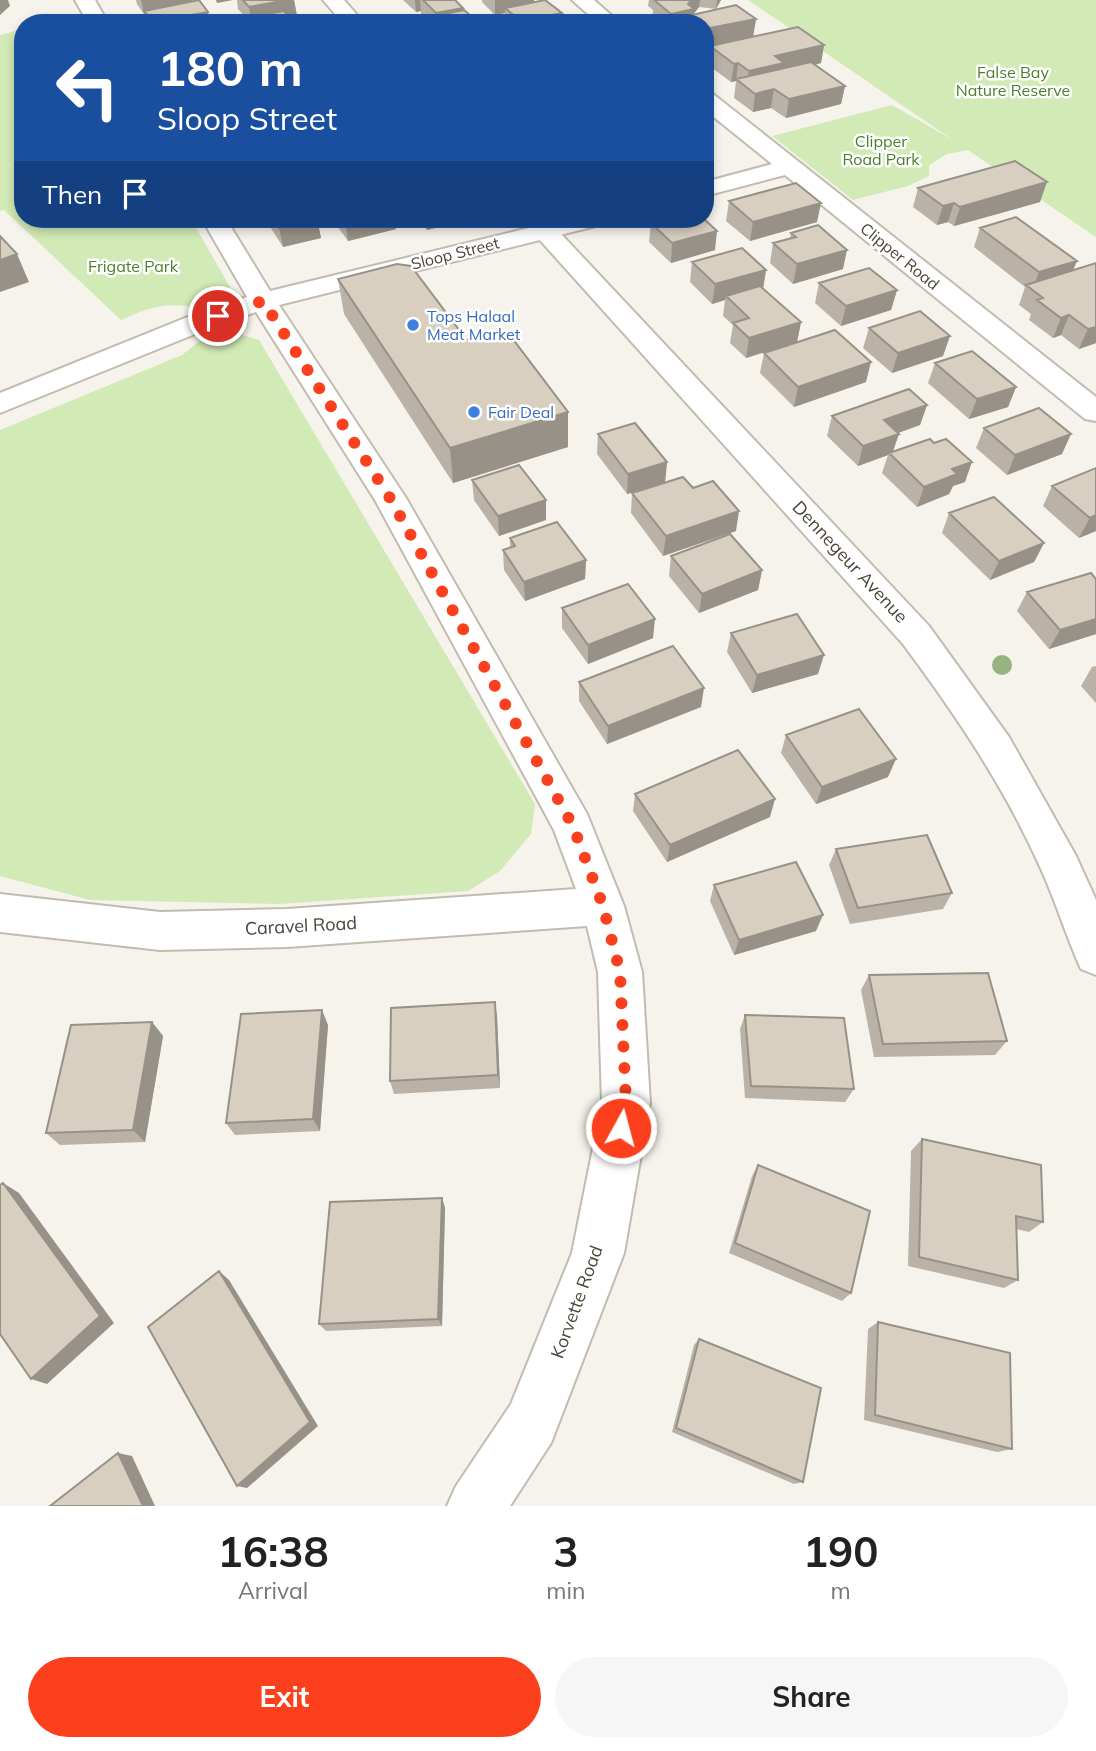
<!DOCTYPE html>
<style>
:root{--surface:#fff;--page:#f6f6f6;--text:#222;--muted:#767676;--accent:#fc3f1d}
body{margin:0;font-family:Mulish,sans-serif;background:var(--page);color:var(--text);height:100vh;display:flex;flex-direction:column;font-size:26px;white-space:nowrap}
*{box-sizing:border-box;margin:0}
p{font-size:23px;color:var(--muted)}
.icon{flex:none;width:38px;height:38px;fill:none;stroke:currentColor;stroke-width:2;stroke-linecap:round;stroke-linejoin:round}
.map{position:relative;height:1506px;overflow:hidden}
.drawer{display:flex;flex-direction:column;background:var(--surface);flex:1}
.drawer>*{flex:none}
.banner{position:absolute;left:14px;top:14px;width:700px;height:214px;border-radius:28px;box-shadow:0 4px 10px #0003;background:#1a4fa0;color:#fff;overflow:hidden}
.pin{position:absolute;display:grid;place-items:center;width:60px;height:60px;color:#fff;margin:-30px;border:4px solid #fff;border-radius:50%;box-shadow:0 2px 7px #0007}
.me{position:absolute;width:77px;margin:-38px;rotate:7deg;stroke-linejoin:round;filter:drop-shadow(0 0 5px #0008)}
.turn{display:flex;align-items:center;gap:24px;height:147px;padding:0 28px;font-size:32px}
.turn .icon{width:91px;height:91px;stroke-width:2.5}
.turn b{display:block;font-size:49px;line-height:60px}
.then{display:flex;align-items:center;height:66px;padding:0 28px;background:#0003;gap:14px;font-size:26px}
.eta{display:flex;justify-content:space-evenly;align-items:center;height:119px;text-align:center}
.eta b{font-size:42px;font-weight:700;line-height:49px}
.cta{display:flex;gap:14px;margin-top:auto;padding:14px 28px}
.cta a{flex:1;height:80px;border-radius:42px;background:var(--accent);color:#fff;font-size:28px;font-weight:700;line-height:80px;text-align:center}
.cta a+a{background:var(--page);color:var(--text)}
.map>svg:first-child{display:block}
.green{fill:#d2eab5}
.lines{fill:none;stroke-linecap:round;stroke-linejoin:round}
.minor-casing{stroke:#c2bbae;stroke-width:4}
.tertiary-casing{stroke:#c2bbae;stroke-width:4}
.minor{fill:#fff;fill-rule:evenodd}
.tertiary{fill:#fff;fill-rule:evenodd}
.tree{fill:#97b381}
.wall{fill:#bab2a6}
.shaded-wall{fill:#979187}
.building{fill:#d8cfc1;stroke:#979187;stroke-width:2}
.route{stroke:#fc3f1d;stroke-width:12;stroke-dasharray:0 21.6}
.shop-dot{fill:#3f7fe0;stroke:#fff;stroke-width:2.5}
.labels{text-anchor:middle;stroke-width:5;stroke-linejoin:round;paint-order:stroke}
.far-park-label{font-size:16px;fill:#4a7f2a;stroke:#fff}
.far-street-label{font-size:16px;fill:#4b4439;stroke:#fff}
.far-shop-label{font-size:16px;fill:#366cbe;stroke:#fff;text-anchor:start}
.street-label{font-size:18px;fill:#4b4439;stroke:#fff}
</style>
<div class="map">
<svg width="1096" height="1506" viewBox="0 0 1096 1506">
<rect width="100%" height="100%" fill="#f6f3ec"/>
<!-- green -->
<path class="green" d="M748 0H1096V237L968 150 947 154 929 165V176L908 186 853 200 772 136 892 105 953 140Z
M23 29V219H191L230 287C194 321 191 298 153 308 142 310 131 316 121 320L4 210 0 211V35Z
M233 332 259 340 535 804 531 834 500 871 468 891 280 904 90 900 0 876V430L182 355 206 336Z"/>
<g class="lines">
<!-- minor casing -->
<g class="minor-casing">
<path id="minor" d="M75 0H95L108 23H88Z
M572 0H594L620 23H598Z
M705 93 713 94 1096 397V421L1085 419 785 175 705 196V182L772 164 705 110Z
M202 219H226L270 291 566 219H607L604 224 279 305 406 498 587 814 624 906 642 972 650 1103 624 1253 551 1443 510 1506H447L456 1486 511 1404 572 1253 602 1103 598 972 587 926 287 947 160 950 0 932V894L160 912 287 909 576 889 554 830 375 500 256 312 205 330 0 413V393L185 318 247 297Z"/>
</g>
<!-- tertiary casing -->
<g class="tertiary-casing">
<path id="tertiary" d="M323 0H344L364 23H343Z
M521 219H547L929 626 1009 737 1076 856 1096 900V975L1081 969C1066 936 1056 902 1041 869 1005 788 956 715 903 644Z"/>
</g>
<!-- minor -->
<use href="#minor" class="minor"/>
<!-- tertiary -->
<use href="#tertiary" class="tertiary"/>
</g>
<!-- trees -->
<circle class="tree" cx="1002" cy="665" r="10"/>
<!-- wall -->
<path class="wall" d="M136 0H192L210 23H148L146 17 137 4Z
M237 0H294L297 16 290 18 294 23H240L239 19 246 18 238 9Z
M403 0H455L463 8V10L479 23H429L421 15V11L416 12Z
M482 0H534V2L562 23H505V13L495 15 482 2Z
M649 0H721L716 9 699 7 694 14 756 19 753 37 708 46 705 44V23H659L652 18 653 10 648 6Z
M824 45 821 63 815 65 845 86 841 104 786 118 771 108 753 112 734 98 736 81 731 82 708 65 710 46Z
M918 188 1040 202 954 226 948 222 937 225 913 207Z
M729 201 817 222 750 241 726 221Z
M265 219H317L321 238 283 247Z
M335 219H394L396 229 348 241 335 223Z
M418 219H463L460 222 427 230Z
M651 223 715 250 671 263 649 242Z
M980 228 1073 270 1096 263V343L1079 349 1061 335 1053 338 1029 320 1031 314 1019 305 1025 287 974 247Z
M791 233 843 269 793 284 770 263 773 243 790 239Z
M692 262 766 270 763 288 801 322 797 342 746 358 730 343 733 325 723 316 725 300 712 304 690 282Z
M338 279 466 339 568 447 453 483 344 314Z
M819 283 897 290 891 310 841 326 815 303Z
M869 328 943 356 892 373 863 348Z
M764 353 866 382 794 407 760 373Z
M935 363 1016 387 1008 407 969 419 928 383Z
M927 405 920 425 898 433 893 452 965 482 953 486 949 494 917 507 882 473 888 455 858 466 827 436 832 416Z
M984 428 1062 454 1007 475 976 448Z
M598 434 667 462 665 482 627 494 597 454Z
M1096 468V531L1079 538 1043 506 1052 486Z
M472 480 546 500V520L499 536 474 500Z
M693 488 736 531 663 556 631 513 632 493Z
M949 513 1044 543 1034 562 990 580 942 533Z
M510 538 586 560 585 579 525 601 504 570 503 550 510 548Z
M671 556 762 570 758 590 699 613 669 576Z
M1096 579V634L1049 649 1017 611 1027 592Z
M562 608 653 638 588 664 562 628Z
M731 633 818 674 752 693 727 652Z
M1096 666V703L1081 686 1092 667Z
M579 682 701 707 607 744 579 701Z
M786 735 888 777 816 804 781 753Z
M635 794 770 817 667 862 633 811Z
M836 849 952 893 943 909 850 924 829 865Z
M714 885 816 931 734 955 710 901Z
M869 975 1007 1041 995 1055 874 1057 861 990Z
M745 1015 854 1089 845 1102 745 1098 740 1029Z
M497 1016 500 1088 394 1094 390 1081Z
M152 1022 163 1036 145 1142 60 1145 46 1133Z
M328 1025 320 1131 235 1135 226 1123Z
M922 1139 1043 1222 1029 1232 1016 1229 1018 1280 1004 1288 908 1266 911 1151Z
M758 1165 851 1293 842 1301 729 1253 752 1176Z
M442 1198 445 1208 442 1326 326 1331 319 1324Z
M878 1322 1012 1449 997 1452 864 1420 868 1329Z
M699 1339 803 1482 794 1484 672 1432 694 1345Z"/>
<!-- shaded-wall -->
<path class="shaded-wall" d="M0 0H8L10 6 0 15Z
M141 0H192L194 8 144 11 146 17H145Z
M216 0H233L217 3Z
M287 0H294L297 16 264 23H252L249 7Z
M415 0H420L421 11 416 12Z
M495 0H534V7L505 8V13L495 15Z
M692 0H700L699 7 694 13V16L692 15 691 16V23H671V14L688 4Z
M717 0H721L716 9Z
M463 8 464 23 439 15V23H437L436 13Z
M208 12 210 23 153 22Z
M562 13V23H521V21Z
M756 19 753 37 708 46 710 28Z
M824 45 821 63 783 72 746 87 749 71 775 56Z
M738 63 736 81 731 82 734 64Z
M845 86 841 104 786 118 789 99Z
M774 89 771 108 753 112 755 94Z
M710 135 707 154 705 155V136Z
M1047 182 1040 202 954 226 960 207Z
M821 203 817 222 750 241 753 222Z
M954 203 948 222 937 225 943 206Z
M317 219 321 238 283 247 279 228Z
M356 219H394L396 229 348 241 345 221Z
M426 219H463L460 222 427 230Z
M717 231 715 250 671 263 672 243Z
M847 250 843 269 793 284 797 264Z
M17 254 29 282 0 292V260Z
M1077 261 1069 280 1032 290 1039 272Z
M766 270 763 289 726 296 725 300 712 304 715 284Z
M897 290 891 310 841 326 846 306Z
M1069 315 1061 335 1053 338 1061 318Z
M801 322 797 342 746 358 749 338Z
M1096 327V343L1079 349 1088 329Z
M950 336 943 356 892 373 898 353Z
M871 362 866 382 794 407 798 387Z
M1016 387 1008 407 969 419 977 399Z
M927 405 920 425 878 440 884 420Z
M568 412V447L453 483 450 448Z
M899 434 892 454 889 453 888 455 858 466 863 446Z
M1071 434 1062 454 1007 475 1015 455Z
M667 462 665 482 627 494 628 474Z
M972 462 965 482 953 486 949 494 917 507 924 487 952 469Z
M546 500V520L499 536 498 516Z
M739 511 736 531 663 556 666 536Z
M1096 515V531L1079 538 1090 518Z
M1044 543 1034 562 990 580 999 561Z
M586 560 585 579 525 601 524 582Z
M762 570 758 590 699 613 702 594Z
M655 619 653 638 588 664V645Z
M1096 619V634L1049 649 1060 630Z
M824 655 818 674 752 693 757 675Z
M704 688 701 707 607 744 608 726Z
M896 759 888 777 816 804 822 787Z
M775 799 770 817 667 862 670 845Z
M823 915 816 931 734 955 739 940Z
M495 1002 497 1016 500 1088 498 1075Z
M322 1010 328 1025 320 1131 313 1119Z
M152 1022 163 1036 145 1142 133 1130Z
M3 1183 19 1193 114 1323 47 1384 31 1379Z
M442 1198 445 1208 442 1326 438 1319Z
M219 1271 229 1280 318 1426 247 1488 237 1486Z
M118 1453 132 1456 155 1506H143Z"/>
<!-- building -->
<path class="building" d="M199 0 208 12 153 22 144 11Z
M243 0H287L249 7Z
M423 0H455L463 8 436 13Z
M545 0 562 13 521 21 505 8Z
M654 0H692L688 4 694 9 671 14Z
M736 5 756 19 710 28 705 25V23H703L692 15Z
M464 10 479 23H447L439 15Z
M284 11 294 23H242L239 19Z
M798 27 824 45 775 56 784 63 749 71 738 63 734 64 710 46Z
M811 62 845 86 789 99 774 89 755 94 736 79Z
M1015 161 1047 182 960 207 954 203 943 206 918 188Z
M796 183 821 203 753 222 729 201Z
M1016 217 1077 261 1039 272 980 228Z
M274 219H317L279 228Z
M343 219H356L345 221Z
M665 219H704L717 231 672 243 651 223Z
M818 225 847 250 797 264 773 243 796 237 791 233Z
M0 236 17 254 0 260Z
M742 248 766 270 715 284 692 262Z
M1096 263V327L1088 329 1069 315 1061 318 1037 300 1043 298 1026 285Z
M397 264 411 266 466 339 477 341 502 336 512 338 568 412 450 448 338 279Z
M869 268 897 290 846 306 819 283Z
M760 286 801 322 749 338 733 323 749 318 726 296Z
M920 311 950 336 898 353 869 328Z
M835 330 871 362 798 387 764 353Z
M972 351 1016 387 977 399 935 363Z
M909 389 927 405 884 420 899 434 863 446 832 416Z
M1039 408 1071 434 1015 455 984 428Z
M635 423 667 462 628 474 598 434Z
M930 439 934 443 946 439 972 462 952 469 957 474 924 487 889 453Z
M519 465 546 500 498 516 472 480Z
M1096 468V515L1090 518 1052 486Z
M683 477 693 488 713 481 739 511 666 536 632 493Z
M994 497 1044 543 999 561 949 513Z
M557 522 586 560 524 582 503 550 515 546 510 538Z
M730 534 762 570 702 594 671 556Z
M1091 573 1096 579V619L1060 630 1027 592Z
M628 584 655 619 588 645 562 608Z
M797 614 824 655 757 675 731 633Z
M673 646 704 688 608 726 579 682Z
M859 709 896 759 822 787 786 735Z
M738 750 775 799 670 845 635 794Z
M927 835 952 893 858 908 836 849Z
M796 862 823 915 739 940 714 885Z
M988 973 1007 1041 883 1044 869 975Z
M495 1002 498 1075 390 1081 391 1008Z
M322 1010 313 1119 226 1123 241 1014Z
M745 1015 844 1018 854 1089 751 1086Z
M152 1022 133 1130 46 1133 71 1025Z
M922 1139 1041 1165 1043 1222 1016 1216 1018 1280 919 1257Z
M758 1165 870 1211 851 1293 735 1243Z
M3 1183 100 1316 31 1379 0 1334V1185Z
M442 1198 438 1319 319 1324 330 1202Z
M219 1271 310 1422 237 1486 148 1327Z
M878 1322 1010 1353 1012 1449 875 1415Z
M699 1339 821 1388 803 1482 676 1428Z
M118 1453 143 1506H50Z"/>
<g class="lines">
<!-- route -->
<path class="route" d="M218 316 263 301 390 498 573 826 603 906 620 972 626 1102 621 1128"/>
</g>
<!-- markers -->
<g class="shop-dot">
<circle cx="413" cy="325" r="7"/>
<circle cx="474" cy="412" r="7"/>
</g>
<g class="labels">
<!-- far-park labels -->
<g class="far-park-label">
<text x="1013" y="78">False Bay<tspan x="1013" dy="18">Nature Reserve</tspan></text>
<text x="881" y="147">Clipper<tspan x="881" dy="18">Road Park</tspan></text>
<text x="133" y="272">Frigate Park</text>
</g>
<!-- far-street labels -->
<g class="far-street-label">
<text transform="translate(455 253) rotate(-14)" y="6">Sloop Street</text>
<text transform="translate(900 256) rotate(39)" y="6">Clipper Road</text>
</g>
<!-- far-shop labels -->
<g class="far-shop-label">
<text x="427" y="322">Tops Halaal<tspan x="427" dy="18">Meat Market</tspan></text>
<text x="488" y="418">Fair Deal</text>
</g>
<!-- street labels -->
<g class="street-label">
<text transform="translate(850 562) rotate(47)" y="6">Dennegeur Avenue</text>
<text transform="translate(301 926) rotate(-3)" y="6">Caravel Road</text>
<text transform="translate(577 1302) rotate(-70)" y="6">Korvette Road</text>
</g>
</g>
</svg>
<div class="pin" style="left:218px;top:316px;background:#d93025"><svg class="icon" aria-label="arrive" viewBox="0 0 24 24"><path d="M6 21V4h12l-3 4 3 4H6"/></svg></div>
<svg class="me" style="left:621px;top:1128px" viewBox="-20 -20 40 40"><circle r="17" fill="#fc3f1d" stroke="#fff" stroke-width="3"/><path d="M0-11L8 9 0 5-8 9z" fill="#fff"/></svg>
<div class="banner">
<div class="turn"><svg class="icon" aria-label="left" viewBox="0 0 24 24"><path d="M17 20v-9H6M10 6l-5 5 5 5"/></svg><div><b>180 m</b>Sloop Street</div></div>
<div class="then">Then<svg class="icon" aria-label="arrive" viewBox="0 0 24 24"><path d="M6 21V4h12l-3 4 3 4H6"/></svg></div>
</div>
</div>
<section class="drawer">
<div class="eta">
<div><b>16:38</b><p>Arrival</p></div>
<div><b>3</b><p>min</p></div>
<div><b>190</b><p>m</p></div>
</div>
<div class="cta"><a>Exit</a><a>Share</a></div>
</section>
